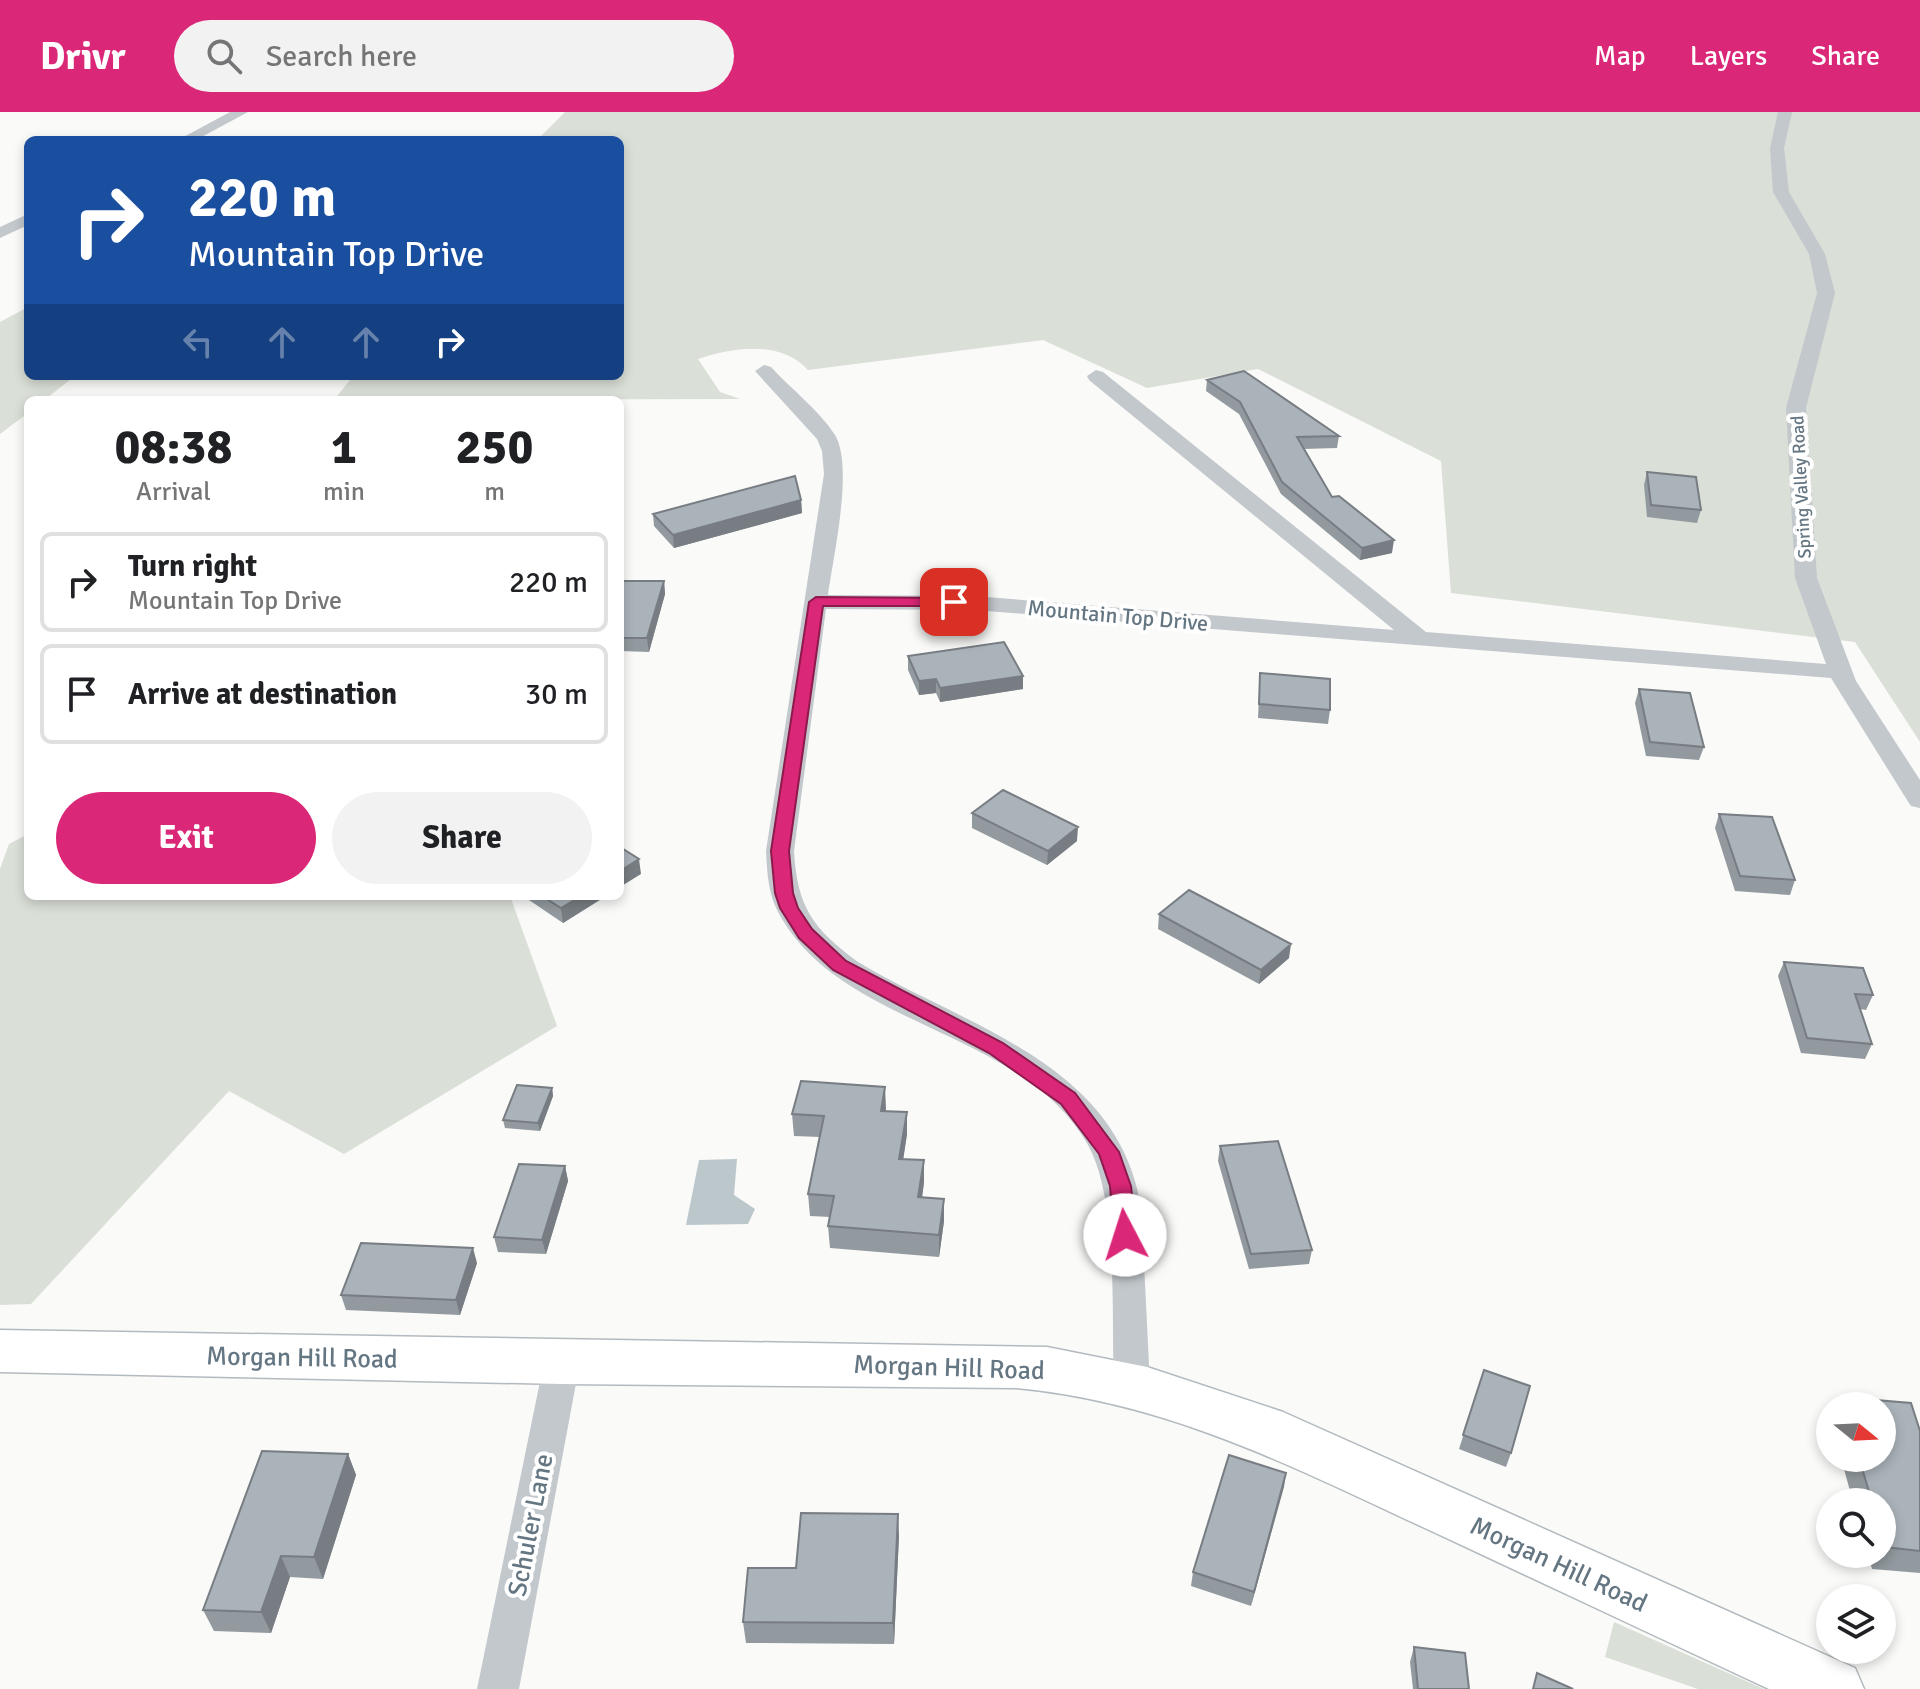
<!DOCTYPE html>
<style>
:root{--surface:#fff;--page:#f2f2f2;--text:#202124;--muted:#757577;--line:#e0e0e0;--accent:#db2777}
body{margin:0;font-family:Signika,sans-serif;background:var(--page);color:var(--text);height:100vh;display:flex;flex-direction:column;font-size:30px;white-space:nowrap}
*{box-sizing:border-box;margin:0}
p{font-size:26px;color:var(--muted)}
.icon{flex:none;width:44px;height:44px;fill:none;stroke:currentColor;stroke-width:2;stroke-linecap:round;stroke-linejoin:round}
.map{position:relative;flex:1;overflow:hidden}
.panel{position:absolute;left:24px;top:284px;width:600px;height:504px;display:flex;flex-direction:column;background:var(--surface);border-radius:12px;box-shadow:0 4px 12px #0003}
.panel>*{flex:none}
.banner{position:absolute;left:24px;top:24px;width:600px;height:244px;border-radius:12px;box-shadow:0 4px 12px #0003;background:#1a4fa0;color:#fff;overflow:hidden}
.needle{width:52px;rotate:108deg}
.controls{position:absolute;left:1816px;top:1280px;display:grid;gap:16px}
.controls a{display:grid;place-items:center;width:80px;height:80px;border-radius:50%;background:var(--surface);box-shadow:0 4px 12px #0003;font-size:40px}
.pin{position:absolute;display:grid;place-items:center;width:68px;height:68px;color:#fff;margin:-34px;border-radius:16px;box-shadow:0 4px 12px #0006}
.me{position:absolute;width:88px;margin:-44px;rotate:355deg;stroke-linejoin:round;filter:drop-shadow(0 0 6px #0008)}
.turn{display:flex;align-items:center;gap:28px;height:168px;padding:0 32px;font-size:36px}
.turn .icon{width:104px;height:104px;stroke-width:2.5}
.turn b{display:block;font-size:56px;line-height:68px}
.lanes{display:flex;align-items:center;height:76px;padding:0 32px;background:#0003;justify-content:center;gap:40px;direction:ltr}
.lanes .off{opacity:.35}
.eta{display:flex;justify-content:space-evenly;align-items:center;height:136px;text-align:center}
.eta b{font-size:48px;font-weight:800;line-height:56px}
.button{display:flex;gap:16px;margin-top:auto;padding:16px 32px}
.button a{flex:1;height:92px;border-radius:48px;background:var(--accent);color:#fff;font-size:32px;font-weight:800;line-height:92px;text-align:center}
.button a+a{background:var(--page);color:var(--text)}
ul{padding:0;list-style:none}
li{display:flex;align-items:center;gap:24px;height:100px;margin:0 16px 12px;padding:0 16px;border:4px solid var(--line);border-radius:12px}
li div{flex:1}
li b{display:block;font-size:30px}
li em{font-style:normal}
header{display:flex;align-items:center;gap:48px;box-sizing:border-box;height:112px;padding:0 40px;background:var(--accent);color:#fff}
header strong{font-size:38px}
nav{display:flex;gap:44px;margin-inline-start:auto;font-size:28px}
.search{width:560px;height:72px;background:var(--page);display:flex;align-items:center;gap:20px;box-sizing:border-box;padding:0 28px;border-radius:44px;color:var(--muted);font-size:30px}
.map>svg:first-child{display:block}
.green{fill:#dadfd7}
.water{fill:#bbc7cb}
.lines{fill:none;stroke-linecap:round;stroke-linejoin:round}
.secondary-casing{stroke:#b3babf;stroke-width:3}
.street{fill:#c3c8cc;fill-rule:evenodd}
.secondary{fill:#fff;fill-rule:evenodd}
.wall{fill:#929a9f}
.shaded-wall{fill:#777d82}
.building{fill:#aab3b9;stroke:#777d82;stroke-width:2}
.route{fill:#db2777;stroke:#8e194d;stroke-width:2}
.labels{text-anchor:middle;stroke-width:8;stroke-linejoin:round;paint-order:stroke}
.far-street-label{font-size:18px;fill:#657683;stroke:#fff}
.street-label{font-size:22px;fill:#657683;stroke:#fff}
.near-street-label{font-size:26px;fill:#657683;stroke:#fff}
</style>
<header>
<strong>Drivr</strong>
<div class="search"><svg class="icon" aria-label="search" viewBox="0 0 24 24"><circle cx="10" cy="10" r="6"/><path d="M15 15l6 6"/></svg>Search here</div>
<nav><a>Map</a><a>Layers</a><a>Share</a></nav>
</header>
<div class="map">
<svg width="1920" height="1577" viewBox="0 0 1920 1577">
<rect width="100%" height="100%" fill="#fafaf8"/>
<!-- green -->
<path class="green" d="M565 0H1920V630L1855 530 1451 481 1441 349 1258 257 1147 276 1043 228 808 258C781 228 733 235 698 247L720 280 740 287 334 288 353 264H620V28H537Z
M28 195V264H75L44 288H28V301L0 322V210Z
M28 722V784H510L557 914 344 1042 229 979 31 1192 0 1193V757L9 732Z
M1614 1510 1764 1577H1698L1605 1545Z"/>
<!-- water -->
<path class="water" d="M737 1047 734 1083 755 1097 748 1112 686 1113 699 1048Z"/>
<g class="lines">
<!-- secondary casing -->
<g class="secondary-casing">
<path id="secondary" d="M0 1218 1047 1235 1147 1255 1283 1300 1855 1556 1864 1577H1769C1655 1524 1541 1470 1427 1417 1291 1354 1167 1290 1015 1276L562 1272 0 1260Z"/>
</g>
<!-- street -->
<path class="street" d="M230 0H248L196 28H178Z
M1778 0H1792L1784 36 1789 80 1825 142 1835 181 1806 296 1817 466 1856 569 1920 668V696L1911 694 1907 688 1831 566 974 498 826 497 794 739C797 795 813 817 858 850 962 913 1115 950 1140 1090 1144 1109 1143 1131 1144 1151 1146 1191 1148 1232 1150 1273L1145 1284 1132 1288 1119 1284 1114 1273C1111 1207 1119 1089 1088 1033 1022 915 838 917 777 798 768 780 767 759 766 739L824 362 822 339 817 327 755 259 764 253 771 255C791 277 819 298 835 323 854 354 833 446 828 483L974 484 1394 518 1089 268 1087 264 1096 258 1103 260 1426 520 1826 552 1795 466 1786 296 1817 181 1809 142 1773 80 1770 36Z
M28 102V113L0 126V115Z
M562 1235 575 1239 580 1250 519 1577H477L544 1250 549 1239Z"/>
<!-- secondary -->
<use href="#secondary" class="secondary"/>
</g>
<!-- wall -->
<path class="wall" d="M1207 268 1339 324 1337 336 1303 337 1332 385 1392 441 1360 448 1281 382 1239 302 1206 279Z
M1647 360 1701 398 1697 411 1647 405 1644 373Z
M801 388 802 401 674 436 654 414 653 402Z
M664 469 665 482 649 540 620 539V471Z
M908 544 1023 564V577L940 590 936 581 919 583 908 558Z
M1260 561 1330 598 1328 612 1258 606Z
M1639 577 1704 635 1699 648 1646 644 1635 591Z
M972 701 1077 729 1047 753 972 716Z
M1719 702 1795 768 1790 783 1735 779 1715 716Z
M528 784H606L563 811 529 788Z
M1159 802 1289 846 1259 872 1158 817Z
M1784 850 1873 883 1866 898 1860 897 1872 932 1865 947 1801 941 1778 864Z
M552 976 553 984 540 1019 505 1016 503 1008Z
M886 997 885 999 907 1022 903 1047 924 1070 922 1086 944 1109 939 1145 830 1136 828 1114 830 1105 810 1104 808 1082 820 1025 794 1024 792 1002Z
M1220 1034 1312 1138 1309 1152 1249 1157 1218 1049Z
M565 1054 568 1069 546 1142 498 1140 494 1125Z
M477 1151 460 1203 346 1198 341 1183Z
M1484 1258 1511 1341 1506 1355 1459 1337Z
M1840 1285 1911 1291 1920 1319V1461L1872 1457 1868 1442H1882V1390H1853L1841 1346H1882V1294H1836Z
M348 1342 356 1363 323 1467 290 1465 271 1521 214 1519 203 1498Z
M1286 1361 1251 1494 1191 1474 1193 1460Z
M899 1423 894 1532 746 1531 743 1510 796 1456Z
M1414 1535 1469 1577H1413L1410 1550Z"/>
<!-- shaded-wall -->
<path class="shaded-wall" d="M801 388 802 401 674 436 673 423Z
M1394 428 1392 441 1360 448 1362 436Z
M664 469 665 482 649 540 647 526Z
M1023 564V577L940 590V576Z
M936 567V581L919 583V569Z
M1078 715 1077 729 1047 753 1048 739Z
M639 747 641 762 620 775V759Z
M581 784H606L563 811 561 796Z
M1291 832 1289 846 1259 872 1261 858Z
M885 975 886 997 882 1020 881 999Z
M552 976 553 984 540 1019 538 1011Z
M907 1000V1022L900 1069 899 1047Z
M924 1048V1070L919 1107 918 1085Z
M565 1054 568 1069 546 1142 542 1128Z
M944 1087V1109L939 1145V1123Z
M473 1136 477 1151 460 1203 456 1188Z
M348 1342 356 1363 323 1467 314 1445Z
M1286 1361 1284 1375 1251 1494 1254 1480Z
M898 1402 899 1423 894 1532 893 1511Z
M281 1444 290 1465 271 1521 261 1500Z"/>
<!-- building -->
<path class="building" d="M1244 259 1339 324 1297 325 1332 385 1339 384 1394 428 1362 436 1282 370 1240 290 1207 268Z
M1647 360 1696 365 1701 398 1651 393Z
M795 364 801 388 673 423 653 402Z
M621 469H664L647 526H620Z
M1004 530 1023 564 940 576 936 567 919 569 908 544Z
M1260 561 1330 567V598L1259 592Z
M1639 577 1690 581 1704 635 1650 630Z
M1003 678 1078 715 1048 739 972 701Z
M1719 702 1772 705 1795 768 1740 764Z
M620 735 639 747 620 759Z
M1189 778 1291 832 1261 858 1159 802Z
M542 784H581L561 796Z
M1784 850 1863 856 1873 883 1855 882 1872 932 1807 926Z
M801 969 885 975 881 999 907 1000 899 1047 924 1048 918 1085 944 1087 939 1123 828 1114 834 1084 808 1082 824 1004 792 1002Z
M517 973 552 976 538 1011 503 1008Z
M1278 1029 1312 1138 1251 1142 1220 1034Z
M519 1052 565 1054 542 1128 494 1125Z
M361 1131 473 1136 456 1188 341 1183Z
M1484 1258 1530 1274 1511 1341 1463 1323Z
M1840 1285 1911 1291 1920 1319V1439L1885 1435 1882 1425V1390H1872L1859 1346H1882V1294H1843Z
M262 1339 348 1342 314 1445 281 1444 261 1500 203 1498Z
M1229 1343 1286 1361 1254 1480 1193 1460Z
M801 1401 898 1402 893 1511 743 1510 748 1456H796Z
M1414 1535 1465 1541 1469 1577H1418Z
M1537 1561 1573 1577H1533Z"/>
<!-- route -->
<path class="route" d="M816 485 954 486 961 490 954 494H823L789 739 793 781 798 796 812 817 846 849 1003 931 1075 981 1119 1040 1131 1074 1136 1123 1133 1129 1125 1132 1118 1129 1114 1123 1110 1074 1099 1042 1061 992 989 941 833 858 799 826 780 796 775 781 771 739 809 490Z"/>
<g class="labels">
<!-- far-street labels -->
<g class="far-street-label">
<text transform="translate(1801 375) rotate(-93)" y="6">Spring Valley Road</text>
</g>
<!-- street labels -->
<g class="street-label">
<text transform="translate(1118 503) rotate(5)" y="8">Mountain Top Drive</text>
</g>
<!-- near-street labels -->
<g class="near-street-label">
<text transform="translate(302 1245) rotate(1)" y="9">Morgan Hill Road</text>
<text transform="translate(949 1255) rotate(2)" y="9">Morgan Hill Road</text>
<text transform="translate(530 1413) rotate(-79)" y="9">Schuler Lane</text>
<text transform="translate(1559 1452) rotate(25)" y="9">Morgan Hill Road</text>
</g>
</g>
</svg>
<div class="controls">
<a><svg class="needle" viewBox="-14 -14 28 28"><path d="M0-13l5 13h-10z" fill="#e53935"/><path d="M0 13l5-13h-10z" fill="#757577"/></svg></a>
<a><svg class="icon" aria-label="search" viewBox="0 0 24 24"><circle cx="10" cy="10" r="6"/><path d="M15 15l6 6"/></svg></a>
<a><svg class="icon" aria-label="layers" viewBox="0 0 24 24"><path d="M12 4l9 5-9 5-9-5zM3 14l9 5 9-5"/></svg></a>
</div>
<div class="pin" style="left:954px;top:490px;background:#d93025"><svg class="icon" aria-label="arrive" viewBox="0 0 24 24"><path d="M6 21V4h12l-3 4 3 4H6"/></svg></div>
<svg class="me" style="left:1125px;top:1123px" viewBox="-20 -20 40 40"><circle r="19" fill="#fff"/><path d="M0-13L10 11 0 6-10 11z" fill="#db2777"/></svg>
<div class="banner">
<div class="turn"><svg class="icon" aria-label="right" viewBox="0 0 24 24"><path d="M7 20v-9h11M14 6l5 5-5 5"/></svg><div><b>220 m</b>Mountain Top Drive</div></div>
<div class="lanes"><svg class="icon off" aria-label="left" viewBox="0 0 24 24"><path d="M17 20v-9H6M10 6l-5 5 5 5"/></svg><svg class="icon off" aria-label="ahead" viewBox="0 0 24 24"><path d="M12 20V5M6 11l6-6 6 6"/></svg><svg class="icon off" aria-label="ahead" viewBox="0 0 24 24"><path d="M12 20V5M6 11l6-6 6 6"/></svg><svg class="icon" aria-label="right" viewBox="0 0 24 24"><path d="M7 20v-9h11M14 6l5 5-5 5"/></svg></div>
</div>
<section class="panel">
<div class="eta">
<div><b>08:38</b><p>Arrival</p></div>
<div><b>1</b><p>min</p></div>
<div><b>250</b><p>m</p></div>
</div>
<ul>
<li><svg class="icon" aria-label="right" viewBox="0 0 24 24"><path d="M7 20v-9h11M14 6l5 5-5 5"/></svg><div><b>Turn right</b><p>Mountain Top Drive</p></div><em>220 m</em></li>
<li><svg class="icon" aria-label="arrive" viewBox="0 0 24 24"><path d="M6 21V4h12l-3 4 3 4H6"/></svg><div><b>Arrive at destination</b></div><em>30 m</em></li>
</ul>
<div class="button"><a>Exit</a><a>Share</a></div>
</section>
</div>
